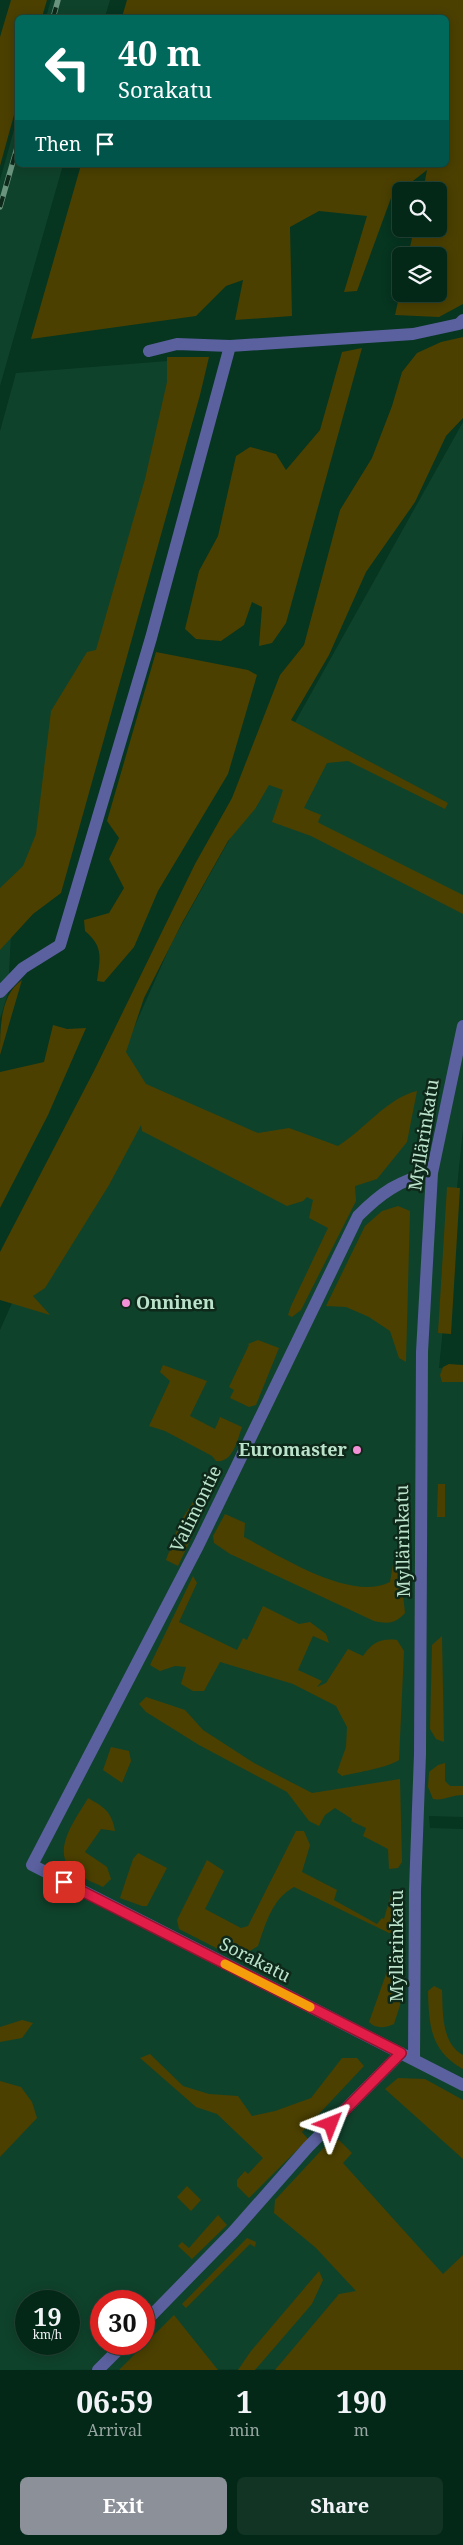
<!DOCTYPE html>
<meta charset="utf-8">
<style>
:root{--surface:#042818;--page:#123425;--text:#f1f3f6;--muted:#97a6a2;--line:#254437;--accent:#8c9099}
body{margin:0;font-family:"Noto Serif",serif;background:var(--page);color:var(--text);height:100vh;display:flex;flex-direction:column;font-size:19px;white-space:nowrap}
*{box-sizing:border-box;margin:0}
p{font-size:16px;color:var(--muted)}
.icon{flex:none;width:28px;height:28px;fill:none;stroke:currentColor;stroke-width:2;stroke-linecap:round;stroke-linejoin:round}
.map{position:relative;height:2370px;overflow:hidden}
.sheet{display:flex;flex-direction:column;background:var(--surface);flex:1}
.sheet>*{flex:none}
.banner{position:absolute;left:15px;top:15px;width:434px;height:152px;border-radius:8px;box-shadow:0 2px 12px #0003,0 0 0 1px var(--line);background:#00695c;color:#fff;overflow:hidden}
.fabs{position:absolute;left:392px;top:182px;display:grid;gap:10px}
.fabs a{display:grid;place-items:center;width:55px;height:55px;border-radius:8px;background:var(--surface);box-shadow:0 2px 12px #0003,0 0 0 1px var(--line);font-size:25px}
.speed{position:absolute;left:15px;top:2290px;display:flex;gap:10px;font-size:25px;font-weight:700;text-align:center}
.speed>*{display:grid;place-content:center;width:65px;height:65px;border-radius:50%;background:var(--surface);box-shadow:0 2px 12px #0003,0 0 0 1px var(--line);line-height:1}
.speed small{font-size:12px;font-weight:400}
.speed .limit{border:8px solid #d22;background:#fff;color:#111}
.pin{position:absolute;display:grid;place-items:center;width:42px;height:42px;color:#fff;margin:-21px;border-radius:10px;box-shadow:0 2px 8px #0006}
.me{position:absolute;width:55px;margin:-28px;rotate:45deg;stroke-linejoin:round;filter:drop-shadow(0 0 4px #0008)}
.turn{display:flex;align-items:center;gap:18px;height:105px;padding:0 20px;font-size:22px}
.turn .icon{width:65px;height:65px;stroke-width:2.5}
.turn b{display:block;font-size:35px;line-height:42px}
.then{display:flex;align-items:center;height:48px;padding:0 20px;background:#0003;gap:10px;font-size:19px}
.eta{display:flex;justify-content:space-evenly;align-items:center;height:85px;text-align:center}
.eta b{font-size:30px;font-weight:700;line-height:35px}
.button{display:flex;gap:10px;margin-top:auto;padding:10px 20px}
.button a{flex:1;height:58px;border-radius:8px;background:var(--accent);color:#fff;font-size:20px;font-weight:700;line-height:58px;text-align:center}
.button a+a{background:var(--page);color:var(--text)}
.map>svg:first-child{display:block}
.built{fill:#0f422b;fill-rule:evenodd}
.green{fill:#4b4000}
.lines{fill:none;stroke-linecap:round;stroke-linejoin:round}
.minor{stroke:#5b609f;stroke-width:12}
.rail-casing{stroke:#6a947d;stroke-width:5.5}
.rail{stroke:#0e281a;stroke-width:4;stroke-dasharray:11;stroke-linecap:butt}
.route-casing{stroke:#92132f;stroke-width:12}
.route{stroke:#e11d48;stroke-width:9}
.slow{stroke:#f59e0b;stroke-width:9}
.poi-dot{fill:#f391d6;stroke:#0e281a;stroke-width:2}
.labels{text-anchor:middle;stroke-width:5;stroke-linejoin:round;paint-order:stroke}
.street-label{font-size:18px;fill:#bbe2ca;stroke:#0e281a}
.poi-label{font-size:18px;font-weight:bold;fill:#bbe2ca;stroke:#0e281a;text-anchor:start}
</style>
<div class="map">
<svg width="463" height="2370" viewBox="0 0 463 2370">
<rect width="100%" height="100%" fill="#063520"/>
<!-- built -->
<path class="built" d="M51 0H110L105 17H46Z
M17 119 18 165H63L0 386V180Z
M180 360 135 537 12 915 8 993 0 1019V431L16 373Z
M463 422V1128L439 1368 463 1369V1817L429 1816 430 1828 463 1829V2369L0 2370V1330L172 942ZM26 2301H69V2344H26ZM101 2301H144V2344H101Z"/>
<!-- green -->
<path class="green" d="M11 0H47L42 17 18 18 17 104 0 166V37Z
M127 0H463V304L439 317 395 315 401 288V294H439V256H408L414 229H439V191H423L427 170 391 198 357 291 344 292 367 216 319 211 290 227 292 316 235 320 243 280 226 286 196 316 31 339 81 165H446V18L122 17Z
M463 337V418L446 436 415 502 366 572 329 655 291 720 448 803 445 809 348 761 327 763 304 808 321 815 318 822 321 824 463 895V914L311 836 272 822 283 790 269 785 255 809 228 841 182 923 144 998 126 1052 146 1084 258 1133 289 1128 338 1146C364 1130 387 1098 417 1091L407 1142 377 1179 355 1186 356 1201 301 1310 292 1317 288 1315 291 1306 328 1228 309 1218 313 1200 307 1197 303 1201 287 1206 142 1131 141 1125 109 1185 45 1288 33 1296 50 1315 0 1300V1252L95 1069 195 864 232 798 280 675 304 645 340 510 372 458 392 406 402 372 417 353 441 342Z
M362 348 286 623 272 643 259 646 262 607 252 602 244 625 221 641 196 639 185 629 199 571 218 536 236 456 250 447 276 454 286 470 320 430 342 352Z
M167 357H209L200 395 61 893 33 914 0 950V888L23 866 36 834 51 711 87 652 96 650 145 479 167 382Z
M156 652 248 670 257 675 228 774 158 891 134 947 104 982 97 981C100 958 104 947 85 931L84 920 109 913 124 888 109 859 119 838 107 821Z
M22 980 0 1055C0 1028 0 995 22 980Z
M53 1025 67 1029 86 1028 48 1115 0 1208V1072L44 1062Z
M447 1187 460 1188 451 1334 438 1333Z
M398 1206 410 1211 406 1362 399 1358 390 1331 369 1317 346 1307 326 1306 365 1226 382 1211Z
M258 1340 279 1348 256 1405 249 1407 230 1398 234 1390 229 1387 249 1345 248 1344Z
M449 1364 463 1365V1382H442L440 1375 443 1367Z
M163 1365 207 1381 190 1416 215 1429 220 1417 242 1427C237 1441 233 1463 216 1461L212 1456 165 1431 149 1426 170 1381 160 1372Z
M210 1474 215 1488 178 1566 166 1560 180 1522 204 1485V1477Z
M438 1484H445V1517H437Z
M225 1514 245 1523 244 1537C280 1556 351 1602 390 1582L393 1564 400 1568 405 1613C395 1624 388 1624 374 1621L230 1554 214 1543 213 1536Z
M193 1576 197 1583 179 1622 237 1650 243 1638 247 1640 263 1606 299 1624 310 1622 326 1634 329 1643 313 1636 298 1670 322 1681 317 1687 326 1683 348 1649 363 1656C372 1643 380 1638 397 1640L404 1651 399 1760C387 1768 358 1772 342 1776L337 1772 346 1747 347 1727 336 1706 293 1684 220 1662 204 1691H193L181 1684 186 1667 175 1666 160 1671 150 1665Z
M442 1636 444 1742 436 1739 430 1729 432 1645Z
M146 1697 185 1710 203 1730 254 1763 312 1793 400 1779 402 1862 398 1868 389 1869 388 1849 363 1836 366 1828 351 1821 352 1819 335 1808 325 1815 319 1826 309 1821 287 1792 199 1745 146 1712 139 1704Z
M111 1747 129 1751 131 1761 122 1783 103 1770Z
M445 1763V1781L450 1786H463V1795C450 1795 444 1801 433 1799L428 1787 429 1772 438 1765Z
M88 1798C104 1807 112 1812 115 1831L101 1829 85 1852 107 1867 111 1879 103 1887C93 1882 78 1877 70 1868 52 1848 78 1816 88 1798Z
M296 1831H304L310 1845 302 1872 337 1890 334 1900 377 1924 382 1918 384 1919 391 1894 398 1896 401 1900 402 1930 397 1933H389L294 1887C272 1899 266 1923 258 1946L243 1955 220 1950 179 1929 177 1920 207 1860 224 1871 205 1909 241 1928 248 1926Z
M138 1853 167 1868 147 1906H142L120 1898 133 1859Z
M399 1948 403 1952 401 2002 394 2024C386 2028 375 2029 369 2022L395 1949Z
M434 1986 442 1990C443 2012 441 2043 463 2055V2069C430 2051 429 2025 428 1991Z
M22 2020 33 2023 22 2038 0 2042V2027Z
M150 2054 183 2086 209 2094 238 2096 252 2116 275 2111 311 2098 342 2058H357L364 2066 302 2132 308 2139 249 2198 237 2186V2180L245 2171 248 2174 263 2158 217 2114 196 2107 140 2058Z
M398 2078 425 2079 463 2100V2159L385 2089Z
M0 2081 21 2087 32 2102 37 2118 0 2157Z
M339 2140 352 2153 343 2163 443 2274 463 2255V2370H275L339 2294 356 2291 316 2248 274 2213 275 2200 329 2142Z
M187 2186 201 2200 191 2211 177 2197Z
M218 2215 227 2225 192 2259 178 2246 182 2242 189 2248Z
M247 2238 256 2242 255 2247 250 2244 186 2308 182 2304Z
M319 2271 323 2280 312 2304 255 2370H238L251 2351Z
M174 2315 218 2370H119Z"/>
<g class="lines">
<!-- minor -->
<path class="minor" d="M149 351 177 344 230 346 413 334 459 324 463 320
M0 992 23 968 60 945 151 638 230 346
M432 1173C399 1180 381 1193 358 1216L198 1546 32 1865 463 2085
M414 2060 415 1890 420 1754 422 1352 432 1173 463 1026
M144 2323 233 2232 308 2147 401 2053
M98 2370 124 2344"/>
<!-- rail casing -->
<g class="rail-casing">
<path id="rail" d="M53 18 58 0
M0 207 18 144"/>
</g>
<!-- rail -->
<use href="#rail" class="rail"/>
</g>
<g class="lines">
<!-- route casing -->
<g class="route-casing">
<path id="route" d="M64 1882 401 2053 331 2124"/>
</g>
<!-- route -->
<use href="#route" class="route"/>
<!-- slow -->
<path class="slow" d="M225 1964 310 2007"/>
</g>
<!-- markers -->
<g class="poi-dot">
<circle cx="126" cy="1303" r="5"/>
<circle cx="357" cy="1450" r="5"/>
</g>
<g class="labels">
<!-- street labels -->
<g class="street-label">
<text transform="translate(424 1135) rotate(-81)" y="6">Myllärinkatu</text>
<text transform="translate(196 1509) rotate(-64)" y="6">Valimontie</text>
<text transform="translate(403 1541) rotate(-91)" y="6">Myllärinkatu</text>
<text transform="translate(397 1946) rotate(-90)" y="6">Myllärinkatu</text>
<text transform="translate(255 1960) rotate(27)" y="6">Sorakatu</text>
</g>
<!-- poi labels -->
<g class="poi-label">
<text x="136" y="1309">Onninen</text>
<text x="347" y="1456" text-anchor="end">Euromaster</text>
</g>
</g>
</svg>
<div class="fabs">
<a><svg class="icon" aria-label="search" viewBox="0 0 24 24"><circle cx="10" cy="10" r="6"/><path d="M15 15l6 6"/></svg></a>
<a><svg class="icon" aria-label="layers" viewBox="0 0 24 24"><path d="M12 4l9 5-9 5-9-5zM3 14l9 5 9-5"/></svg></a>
</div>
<div class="speed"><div>19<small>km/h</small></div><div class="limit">30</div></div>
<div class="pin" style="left:64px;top:1882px;background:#d93025"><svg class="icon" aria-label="arrive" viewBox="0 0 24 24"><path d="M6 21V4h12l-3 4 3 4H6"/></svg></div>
<svg class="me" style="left:331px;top:2124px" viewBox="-20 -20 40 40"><path d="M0-17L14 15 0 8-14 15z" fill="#e11d48" stroke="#fff" stroke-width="4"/></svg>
<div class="banner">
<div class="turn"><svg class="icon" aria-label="left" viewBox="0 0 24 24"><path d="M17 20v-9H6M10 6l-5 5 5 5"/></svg><div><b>40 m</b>Sorakatu</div></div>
<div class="then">Then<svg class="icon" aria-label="arrive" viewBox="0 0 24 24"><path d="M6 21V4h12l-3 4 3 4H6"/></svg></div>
</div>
</div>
<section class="sheet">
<div class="eta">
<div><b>06:59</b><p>Arrival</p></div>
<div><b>1</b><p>min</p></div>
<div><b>190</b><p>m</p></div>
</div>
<div class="button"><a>Exit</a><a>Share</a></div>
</section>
